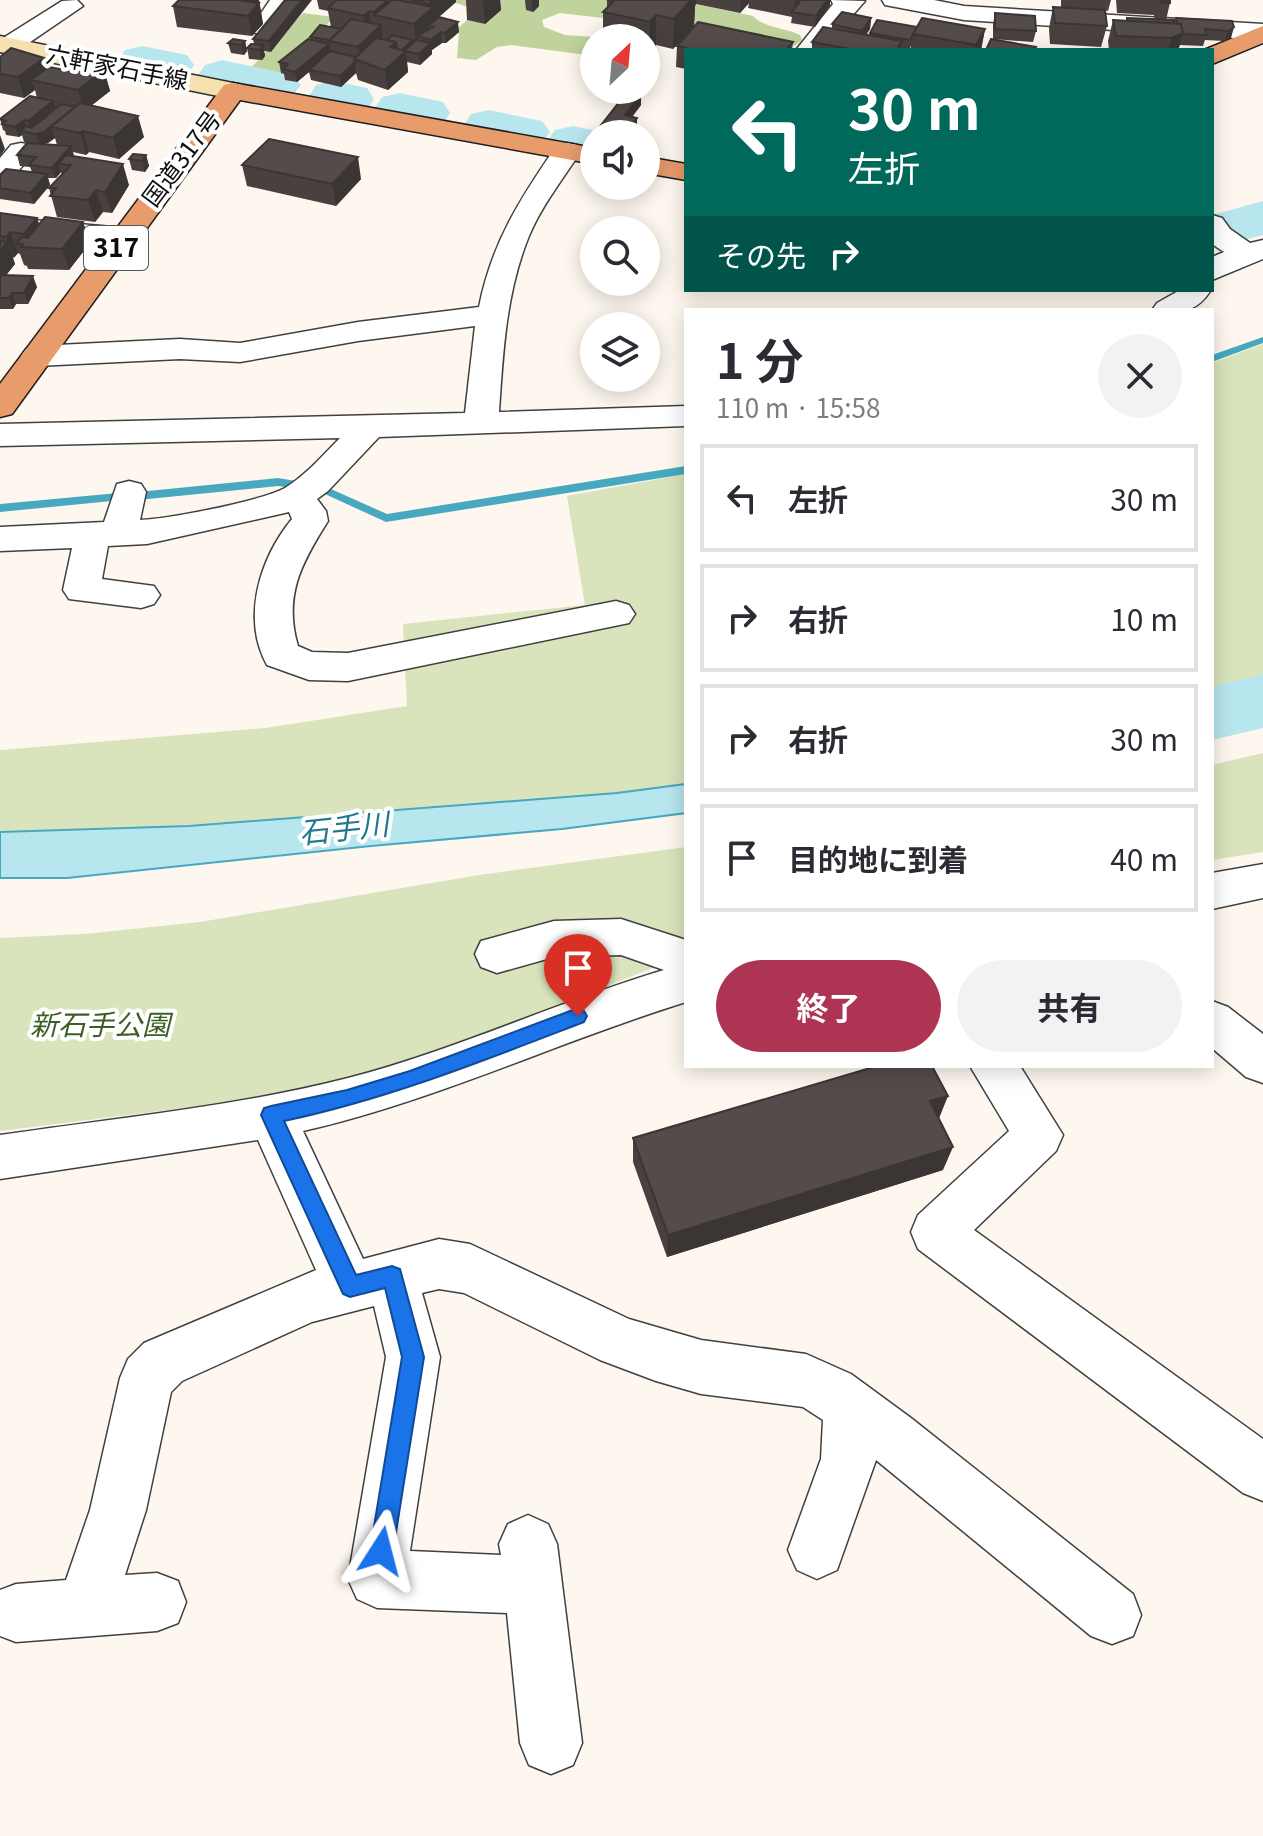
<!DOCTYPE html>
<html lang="ja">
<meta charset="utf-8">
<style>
:root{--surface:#fff;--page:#f2f2f3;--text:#2b2b33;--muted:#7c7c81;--line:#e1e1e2;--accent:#ae3453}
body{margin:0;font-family:Georgia,"Noto Sans JP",serif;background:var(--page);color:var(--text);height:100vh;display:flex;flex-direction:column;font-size:30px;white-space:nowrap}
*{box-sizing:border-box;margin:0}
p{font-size:26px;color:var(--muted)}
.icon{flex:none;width:44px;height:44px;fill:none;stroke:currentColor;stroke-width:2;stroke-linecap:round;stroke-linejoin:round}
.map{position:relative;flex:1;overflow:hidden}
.side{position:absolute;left:684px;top:308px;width:530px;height:760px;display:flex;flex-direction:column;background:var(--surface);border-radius:0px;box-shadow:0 4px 20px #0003}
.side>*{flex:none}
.top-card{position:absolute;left:684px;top:48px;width:530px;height:244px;border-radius:0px;box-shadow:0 4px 20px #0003;background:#00695c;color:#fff;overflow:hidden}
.needle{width:52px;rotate:26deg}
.controls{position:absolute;left:580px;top:24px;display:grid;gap:16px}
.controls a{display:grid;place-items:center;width:80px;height:80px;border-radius:50%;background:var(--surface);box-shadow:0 4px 20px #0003;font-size:40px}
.pin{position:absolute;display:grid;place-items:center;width:68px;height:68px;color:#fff;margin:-82px -34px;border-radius:50% 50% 50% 0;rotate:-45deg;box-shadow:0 0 8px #0007}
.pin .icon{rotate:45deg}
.me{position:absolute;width:88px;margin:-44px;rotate:9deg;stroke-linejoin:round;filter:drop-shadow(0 0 6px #0008)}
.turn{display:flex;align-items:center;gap:28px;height:168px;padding:0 32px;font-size:36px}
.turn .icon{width:104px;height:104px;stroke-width:2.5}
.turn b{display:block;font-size:56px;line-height:68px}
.then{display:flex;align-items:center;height:76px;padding:0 32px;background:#0003;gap:16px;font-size:30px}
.round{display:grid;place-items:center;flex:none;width:84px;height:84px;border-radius:42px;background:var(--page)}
.overview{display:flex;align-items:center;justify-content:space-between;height:136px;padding:0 32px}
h1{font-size:48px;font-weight:700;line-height:60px}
.primary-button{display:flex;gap:16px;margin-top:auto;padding:16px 32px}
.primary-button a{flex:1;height:92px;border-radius:48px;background:var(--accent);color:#fff;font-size:32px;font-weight:700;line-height:92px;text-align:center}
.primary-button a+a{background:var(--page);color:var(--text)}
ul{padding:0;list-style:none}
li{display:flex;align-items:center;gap:24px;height:108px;margin:0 16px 12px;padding:0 16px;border:4px solid var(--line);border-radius:0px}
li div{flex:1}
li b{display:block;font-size:30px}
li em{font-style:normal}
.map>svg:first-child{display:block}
.green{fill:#d9e4bc}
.forest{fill:#c0d39d}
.water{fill:#b8e6ef;stroke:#47a8bf;stroke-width:2}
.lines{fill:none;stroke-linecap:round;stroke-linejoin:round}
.stream{fill:#47a8bf;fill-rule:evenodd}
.river{fill:#b8e6ef;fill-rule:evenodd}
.minor-casing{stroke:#404040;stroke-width:3}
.secondary-casing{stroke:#2f2f2f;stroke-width:3}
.trunk-casing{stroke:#1e1e1e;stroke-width:3}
.minor{fill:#fff;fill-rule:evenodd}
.secondary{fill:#f6e0b0;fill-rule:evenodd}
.trunk{fill:#e89c6c;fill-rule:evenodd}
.wall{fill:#484140;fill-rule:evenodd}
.shaded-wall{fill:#3b3534}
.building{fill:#544c4a;stroke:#3b3534;stroke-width:2}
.route{fill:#1a73e8;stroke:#114b97;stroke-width:2}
.labels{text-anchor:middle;stroke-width:8;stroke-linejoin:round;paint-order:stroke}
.far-street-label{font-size:24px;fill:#0d0d0d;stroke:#fff}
.shield{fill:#fff;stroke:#565656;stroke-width:2}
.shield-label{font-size:26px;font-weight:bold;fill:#0d0d0d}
.park-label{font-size:28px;font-style:italic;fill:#3c5e24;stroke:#fff}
.water-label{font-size:30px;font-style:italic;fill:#237891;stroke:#fff}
</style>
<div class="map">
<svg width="1263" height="1836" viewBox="0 0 1263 1836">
<rect width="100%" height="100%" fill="#fdf7ef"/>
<!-- green -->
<path class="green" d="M1263 344V711L1212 723V363Z
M686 474V784L617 793 189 826 0 832V750L265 728 407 706 403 624 585 605 567 496Z
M1263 753V852L1212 860V765Z
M686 847V957L665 963 417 1062 281 1096 0 1131V938L84 934 200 922 479 875Z"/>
<!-- forest -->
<path class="forest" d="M448 0H616L611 19 560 13 542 20 544 27 565 35 593 37 594 56 511 45 497 47 476 60 457 58 459 32 455 31 467 20 485 24 478 11Z
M696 4 753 16C764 28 786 28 800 35L802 40C780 63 698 40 684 18Z
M303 13 334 17 279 78 246 73Z"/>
<!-- water -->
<path class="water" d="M686 784V813L562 829 371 846 67 878H0V832L189 826 617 793Z"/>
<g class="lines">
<!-- stream -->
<path class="stream" d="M1263 337V343L1212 362V355Z
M686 466V474L386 522 314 489 316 486H324L387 514Z
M278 478 296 481 298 484 292 488 278 486 138 500 132 496 138 492Z
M118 493 122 494V500L0 512V504Z"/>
<!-- river -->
<path class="river" d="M142 46 187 55 194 65 187 75 170 80 125 70 118 60 125 50Z
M222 60 293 75 301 85 293 95 276 100 205 85 198 75 205 65Z
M334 81 367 88 374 99 367 110 349 114 316 107 309 96 316 85Z
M400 93 443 102 450 113 443 124 425 128 382 119 375 108 382 97Z
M489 110 542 121 550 132 542 143 524 147 471 136 464 125 471 114Z
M573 126 612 134H594V159L555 152 547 141 555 130Z
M1263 201V235L1221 246 1212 244V215Z
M1263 674V728L1212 740V686Z"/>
<!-- minor casing -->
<g class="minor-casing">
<path id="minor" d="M270 0H294L273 33H255L251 28Z
M831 0 865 1 822 50H796L833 4Z
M882 0H934L964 6 1263 24V40L964 20 885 5Z
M62 1 77 0 83 6 17 51 0 52V40Z
M21 143 31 145 35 151 10 181 0 183V158L11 145Z
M567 143 577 145 581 151C563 179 542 205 529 236 506 292 503 352 499 412L686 406V426L379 437 328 491 317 499 326 511 328 521C302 562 283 596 298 646L312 652 348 653 616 601 629 605 635 614 629 623 348 681 309 680 267 665C241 618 260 558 292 519L289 512 147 544 108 546 102 579 154 586 160 595 154 604 141 608 69 599 63 590 72 548 0 551V527L104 522 117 484 129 481 141 484 146 492 140 520C169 519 261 501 285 488 306 475 322 456 340 438L0 446V424L465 413 475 326 358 341 240 362 180 359 37 366 26 363 21 356 26 349 37 346 180 339 240 343 358 322 479 307C492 242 520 199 557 145Z
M1212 215 1222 218 1230 229 1250 243 1263 240V259L1212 280V257L1224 252 1212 244Z
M0 217 124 228 134 231 139 237 134 243 124 246 0 235Z
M1180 290H1211C1194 316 1181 310 1152 310L1157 303Z
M1263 864V898L1212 909V873Z
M621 919 686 940V1002C557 1042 435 1101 303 1131L363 1259 439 1239 470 1244 629 1319 701 1340 806 1354 851 1374 911 1418 1133 1594 1141 1615 1133 1636 1112 1644 1091 1636 876 1460 837 1570 817 1579 797 1570 788 1550 821 1459 823 1420 803 1407 701 1394 656 1381 600 1360 464 1293 439 1289 422 1293 440 1357 410 1551 501 1555 499 1544 508 1524 528 1515 548 1524 557 1544 582 1743 573 1765 551 1774 529 1765 520 1743 507 1613 377 1608 357 1599 348 1579 386 1357 374 1306 312 1322 182 1381 171 1392 146 1510 125 1575 157 1573 178 1581 186 1602 178 1623 157 1631 16 1642 0 1636V1590L16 1584 66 1580 90 1510 120 1378 128 1359 144 1343 316 1270 258 1140 0 1179V1135C116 1118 234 1107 348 1078 456 1050 557 1002 664 970L621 955 554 957 497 973 481 967 475 954 481 941 554 921Z
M1212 1001 1228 1007 1263 1034V1083L1246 1077 1212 1048Z
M970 1066H1020L1063 1135 1056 1151 974 1230 1263 1439V1501L1243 1493 918 1249 911 1232 918 1215 1009 1131Z"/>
</g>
<!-- secondary casing -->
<g class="secondary-casing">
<path id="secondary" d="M0 36 233 83 242 85 246 91 242 97 233 99 0 52Z"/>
</g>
<!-- trunk casing -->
<g class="trunk-casing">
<path id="trunk" d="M1263 26V43L1212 64V50H1204Z
M233 83 594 148V164L240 100 12 414 0 417V384L224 85Z
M646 157 686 164V180L646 173Z"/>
</g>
<!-- minor -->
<use href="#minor" class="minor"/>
<!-- secondary -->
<use href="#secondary" class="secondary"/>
<!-- trunk -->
<use href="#trunk" class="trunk"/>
</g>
<!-- wall -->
<path class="wall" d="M178 0H259L263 24 252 36 177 27 173 6Z
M285 0 271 52 264 51 265 56 262 60 249 59 247 48 254 44 253 39Z
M317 0H456V2L439 17 459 32 446 43H442L432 50V54L420 65 407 62 408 72 388 90 358 80 356 73 341 87 311 80 309 72 297 82 285 80 284 74 281 73 279 62 310 40V37L331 27 328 11 319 9Z
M466 0H500L501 10 485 24 467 20Z
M525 0H539V6L533 12 526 10Z
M607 0H830V5L815 27 791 23 792 17 748 8 749 3 740 13 696 4 695 6 694 26 673 49 656 45 649 52 646 51V38H603V12L607 8Z
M1061 0H1111L1108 11 1105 10 1107 26 1101 47 1050 44 1049 28 1053 7 1105 10 1061 7Z
M1116 0H1170V3L1166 20 1174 23 1176 18 1232 21 1231 38 1224 41 1205 40 1203 46 1180 45 1178 50H1109L1108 41 1113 20 1126 21 1127 18 1155 20 1154 15 1117 13Z
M995 13 1036 31 1033 42 993 39V24Z
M871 18 870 29 866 35H870V33L917 27 985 29 981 50H911V46L909 50H812V42L832 28V24Z
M245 41 247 51 244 55 231 53 228 43Z
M793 42 792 50H686V69L676 67 677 46Z
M0 57 44 58 47 68 76 72 104 70 110 91 91 106 144 137 119 159 89 152 86 155 73 152 74 156 129 185 112 213 103 212 95 222 57 217 49 188 62 175 61 172 56 178H48L50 185 34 204 0 199V175L32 172 30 167 20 166 17 155 30 143 24 142 22 135 19 137 6 135 5 131 3 130 0 119 37 98 35 90 24 98 0 93ZM55 138 57 145 44 144 48 143Z
M641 105 632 117 637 118V129L633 134H598V129Z
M146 155 149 166 145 172 132 170 129 159Z
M242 165 361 179 336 206 247 186Z
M0 213 39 224 83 222 90 243 69 270 28 269 27 266 24 265 20 254 18 253 13 258 15 264 6 275 37 287 28 304H16L13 309H0Z
M939 1119 943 1170 667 1257 633 1162V1138Z"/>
<!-- shaded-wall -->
<path class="shaded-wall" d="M244 0H259L263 24 252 36 248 16 245 15Z
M302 0H312L271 52 269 41Z
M433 0H456V2L434 21 433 27 428 26 429 33 417 36 418 43 416 45 414 24 430 10 429 4Z
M483 0H500L501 10 485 24Z
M534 0H539V6L533 12 532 1Z
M684 0H696V4L695 6 694 26 673 49 674 19Z
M741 0H749V3L740 13Z
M795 0H805L794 12Z
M827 0H830V5L815 27 816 16Z
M387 1 390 19 374 15V12Z
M369 11 372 32 366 36 364 16Z
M656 15V45L649 52 650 22Z
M871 18 870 29 861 41 862 31Z
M458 22 459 32 446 43 445 33Z
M381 25 384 46 360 58 358 47Z
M1234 27 1231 38 1224 41 1228 31Z
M985 29 981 50H975L976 45Z
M441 32 442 43 432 50 431 40Z
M1183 33 1178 50H1168L1172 38Z
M413 40 414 50 406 51 408 72 388 90 385 70 390 47 396 42 401 51Z
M245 41 247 51 244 55 241 45Z
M431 43 432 54 420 65 419 54Z
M329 44 331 55 309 70V72L297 82 295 72Z
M263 45 265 56 262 60 259 50Z
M44 58 50 79 31 80 35 90 24 98 18 77Z
M355 62 356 73 341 87 340 76Z
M104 70 110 91 84 111 78 90Z
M641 94V105L625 126V115Z
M53 101 57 112 32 132 28 121Z
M138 116 144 137 119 159 113 138Z
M637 118V129L633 134H626Z
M24 120 27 131H21L22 135 19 137 15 127Z
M51 127 55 138 48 143 40 145 36 134Z
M83 131 89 152 86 155 80 133Z
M0 135 5 149 0 156Z
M71 146 74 157 58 164 61 172 56 178 52 168Z
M146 155 149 166 145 172 142 161Z
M358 157 361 179 336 206 332 184Z
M123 164 129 185 112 213 105 192Z
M47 174 50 185 34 204 30 193Z
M96 190 103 212 95 222 88 200Z
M37 218 45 239 29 247 24 234Z
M83 222 90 243 69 270 62 249Z
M10 232 18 253 14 258 6 237Z
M7 242 15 264 0 283V251Z
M33 276 37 287 28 304 24 293Z
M12 293 16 304 13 309 9 298Z
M948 1096 938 1121 930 1101Z
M953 1147 943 1170 667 1257 668 1235Z"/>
<!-- building -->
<path class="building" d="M179 0H244L243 1 259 3 248 16 173 6Z
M285 0H302L269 41 253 39Z
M337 0H384L387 1 374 12 369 11 364 16 328 8Z
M392 0H398L433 7 414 24 374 15Z
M412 0H433L429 4Z
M607 0H691L674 19 656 15 650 22 603 12 614 1Z
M801 0H827L816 16 792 12Z
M1161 0H1170V3L1161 2Z
M1053 7 1105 10 1107 26 1055 23Z
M842 12 871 18 862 31 832 24Z
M995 13 1035 16 1036 31 995 29Z
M439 17 458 22 445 33 441 32 431 40 417 36 433 27 428 26Z
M922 18 985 29 976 45 913 34Z
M1127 18 1174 20V23L1127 21Z
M1176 18 1232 21 1234 27 1228 31 1205 29 1207 35 1181 34 1183 33 1181 24 1177 23Z
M351 19 381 25 358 47 329 41Z
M877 20 917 27 910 40 870 33Z
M1113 20 1181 24 1183 33 1172 38 1116 36Z
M698 22 793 42 786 50H696L677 46Z
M320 25 342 29 330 40 310 37Z
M823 27 902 41 897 50H856L812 42Z
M392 35 413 40 402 50 397 49 396 42 387 40Z
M376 38 396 42 390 47 406 51 385 70 354 59Z
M233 39 245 41 241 45 228 43Z
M308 39 329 44 295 72 283 69 288 64 279 62Z
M991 39 1036 47 1034 50H986Z
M416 40 431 43 419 54 404 51Z
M251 44 263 45 259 50 247 48Z
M11 48 44 58 18 77 0 74V57Z
M330 51 356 57 354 59 355 62 340 76 309 70Z
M85 65 104 70 78 90 31 80 49 67 76 72Z
M627 92 641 94 625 115 637 118 626 134 598 129Z
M30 96 53 101 28 121 24 120 15 127 2 124 6 121 0 119Z
M80 103 138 116 113 138 83 131 80 133 51 127Z
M61 104 75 107 44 132 36 134 21 131 26 126 32 128Z
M269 139 358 157 332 184 242 165Z
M27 143 71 146 52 168 29 165 36 157 17 155Z
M133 154 146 155 142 161 129 159Z
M66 155 123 164 105 192 96 190 88 200 50 196 56 188H49L71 165 58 164Z
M6 169 47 174 30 193 0 188V175Z
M0 213 37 218 24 234 10 232 6 237 0 236Z
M45 217 83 222 62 249 21 247 23 244 16 243 22 237 28 238Z
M0 241 7 242 0 251Z
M2 275 33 276 24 293H12L9 298H0V278Z
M877 1066H932L948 1096 930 1101 953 1147 668 1235 633 1138Z"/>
<!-- route -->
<path class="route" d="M578 1008 584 1011 587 1016 584 1022C485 1060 388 1099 284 1121L356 1275 392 1266 400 1269 424 1357 393 1551 390 1559 381 1563 373 1559 370 1551 402 1357 385 1288 350 1297 343 1294 261 1115 264 1108 271 1106 347 1090 410 1071Z"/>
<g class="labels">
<!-- far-street labels -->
<g class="far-street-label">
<text transform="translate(117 68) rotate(11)" y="8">六軒家石手線</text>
<text transform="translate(182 159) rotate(-53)" y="8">国道317号</text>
</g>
<!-- shield labels -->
<rect class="shield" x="84" y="226" width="64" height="44" rx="6"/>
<g class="shield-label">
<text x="116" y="257">317</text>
</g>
<!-- park labels -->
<g class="park-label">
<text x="100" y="1035">新石手公園</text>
</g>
<!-- water labels -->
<g class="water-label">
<text transform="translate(344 829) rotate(-6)" y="10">石手川</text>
</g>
</g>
</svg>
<div class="controls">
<a><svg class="needle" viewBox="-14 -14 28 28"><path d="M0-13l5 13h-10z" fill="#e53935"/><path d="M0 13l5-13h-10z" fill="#7c7c81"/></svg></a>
<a><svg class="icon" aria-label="sound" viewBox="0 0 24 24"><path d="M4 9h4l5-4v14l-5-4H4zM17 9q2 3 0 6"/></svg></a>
<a><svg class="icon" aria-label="search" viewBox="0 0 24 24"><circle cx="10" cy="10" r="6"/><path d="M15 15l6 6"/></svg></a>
<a><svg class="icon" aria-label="layers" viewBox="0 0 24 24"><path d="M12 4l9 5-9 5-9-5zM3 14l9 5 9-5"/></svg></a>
</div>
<div class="pin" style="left:578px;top:1016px;background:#d93025"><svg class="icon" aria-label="arrive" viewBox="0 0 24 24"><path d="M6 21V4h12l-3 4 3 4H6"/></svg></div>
<svg class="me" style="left:381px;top:1551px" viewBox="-20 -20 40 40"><path d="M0-17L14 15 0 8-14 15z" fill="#1a73e8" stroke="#fff" stroke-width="4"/></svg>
<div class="top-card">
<div class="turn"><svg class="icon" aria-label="left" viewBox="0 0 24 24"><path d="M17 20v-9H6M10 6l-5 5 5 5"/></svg><div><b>30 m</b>左折</div></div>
<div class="then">その先<svg class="icon" aria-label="right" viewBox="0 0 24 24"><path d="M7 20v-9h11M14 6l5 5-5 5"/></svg></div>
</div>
<section class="side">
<div class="overview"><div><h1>1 分</h1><p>110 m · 15:58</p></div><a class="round"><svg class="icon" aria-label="close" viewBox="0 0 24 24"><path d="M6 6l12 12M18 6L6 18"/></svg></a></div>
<ul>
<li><svg class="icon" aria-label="left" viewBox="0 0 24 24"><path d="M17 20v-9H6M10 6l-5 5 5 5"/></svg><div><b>左折</b></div><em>30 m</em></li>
<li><svg class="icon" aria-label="right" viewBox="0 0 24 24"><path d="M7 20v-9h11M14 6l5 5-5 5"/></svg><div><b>右折</b></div><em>10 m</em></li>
<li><svg class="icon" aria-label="right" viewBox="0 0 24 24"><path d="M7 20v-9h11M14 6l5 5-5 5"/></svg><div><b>右折</b></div><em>30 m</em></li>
<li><svg class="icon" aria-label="arrive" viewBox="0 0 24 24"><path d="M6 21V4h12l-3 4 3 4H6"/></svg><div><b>目的地に到着</b></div><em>40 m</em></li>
</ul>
<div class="primary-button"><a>終了</a><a>共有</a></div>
</section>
</div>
